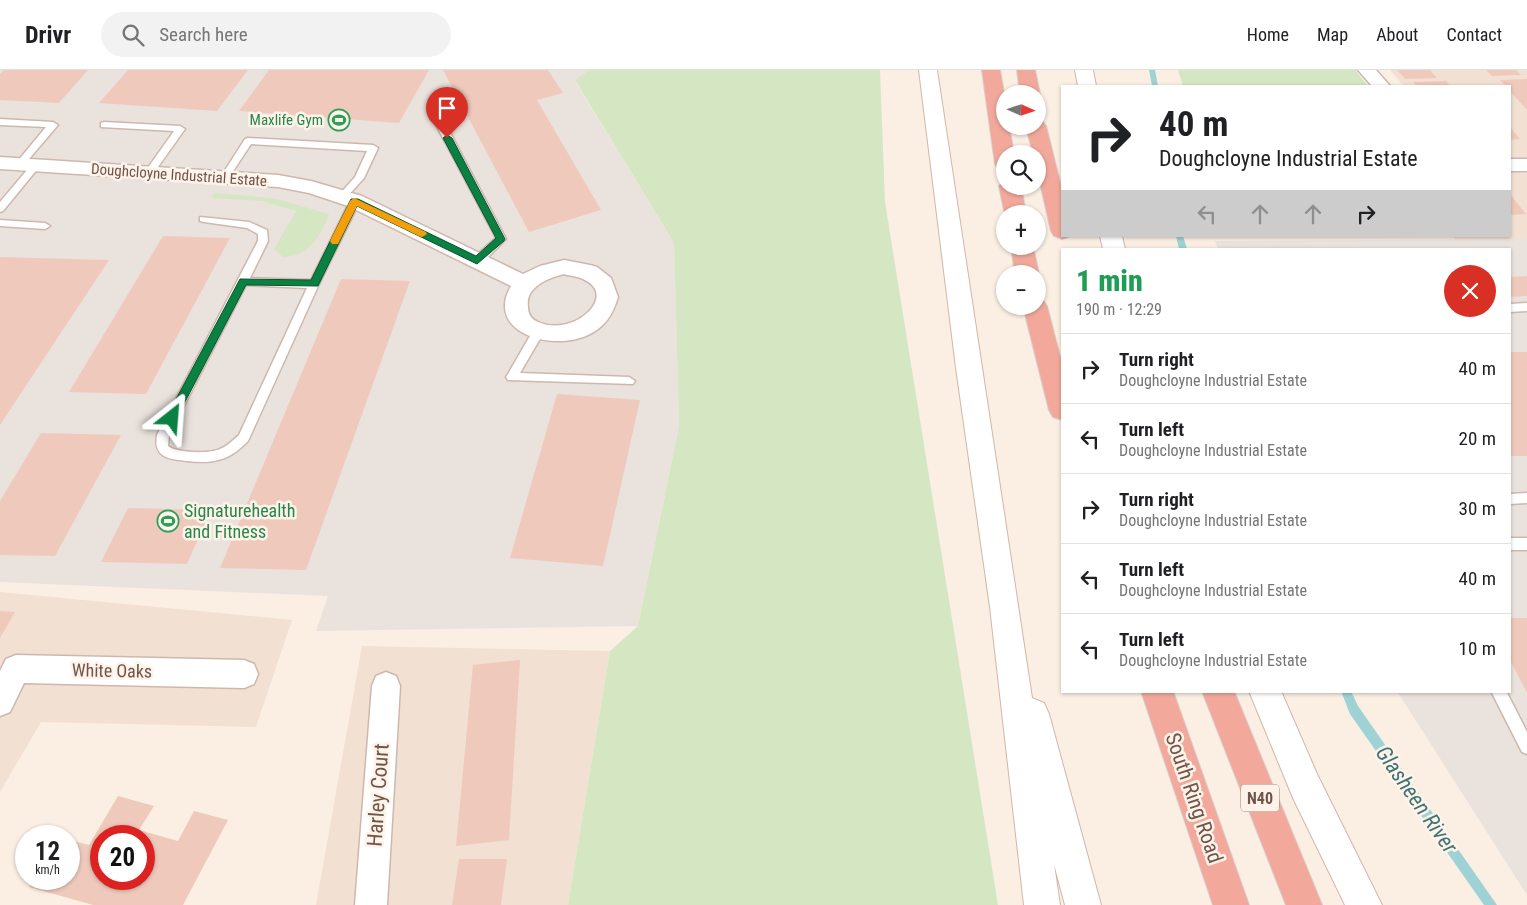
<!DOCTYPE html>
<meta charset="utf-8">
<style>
:root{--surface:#fff;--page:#f2f2f2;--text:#202124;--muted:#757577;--line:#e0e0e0}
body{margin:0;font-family:"Roboto Condensed",sans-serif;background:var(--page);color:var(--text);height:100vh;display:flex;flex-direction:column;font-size:19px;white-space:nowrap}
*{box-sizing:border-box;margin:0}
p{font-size:16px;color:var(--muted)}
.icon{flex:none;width:28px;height:28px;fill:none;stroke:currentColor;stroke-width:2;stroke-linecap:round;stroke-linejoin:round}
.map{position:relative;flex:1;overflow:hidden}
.side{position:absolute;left:1061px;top:178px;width:450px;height:445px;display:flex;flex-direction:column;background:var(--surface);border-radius:0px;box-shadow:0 1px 4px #0004}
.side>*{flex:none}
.top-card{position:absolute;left:1061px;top:15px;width:450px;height:152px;border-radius:0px;box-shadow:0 1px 4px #0004;background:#fff;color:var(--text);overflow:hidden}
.needle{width:32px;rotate:93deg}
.buttons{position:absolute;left:996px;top:15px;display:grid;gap:10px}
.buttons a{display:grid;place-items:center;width:50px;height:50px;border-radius:50%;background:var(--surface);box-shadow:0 1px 4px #0004;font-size:25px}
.speed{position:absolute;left:15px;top:755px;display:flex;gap:10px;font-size:25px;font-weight:700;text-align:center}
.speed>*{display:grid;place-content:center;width:65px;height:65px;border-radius:50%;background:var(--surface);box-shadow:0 1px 4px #0004;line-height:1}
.speed small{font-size:12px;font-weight:400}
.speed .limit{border:8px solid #d22;background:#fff;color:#111}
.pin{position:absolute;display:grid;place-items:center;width:42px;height:42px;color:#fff;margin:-51px -21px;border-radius:50% 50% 50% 0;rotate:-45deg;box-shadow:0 0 5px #0007}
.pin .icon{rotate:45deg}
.me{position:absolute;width:55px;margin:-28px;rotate:28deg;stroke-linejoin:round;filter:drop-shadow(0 0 4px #0008)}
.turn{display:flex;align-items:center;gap:18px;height:105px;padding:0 15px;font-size:22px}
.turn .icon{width:65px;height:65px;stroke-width:2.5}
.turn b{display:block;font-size:35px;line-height:42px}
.lanes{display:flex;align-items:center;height:48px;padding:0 15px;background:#0003;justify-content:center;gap:25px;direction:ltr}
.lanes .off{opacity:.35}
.round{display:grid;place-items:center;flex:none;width:52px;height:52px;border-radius:26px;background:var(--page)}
.summary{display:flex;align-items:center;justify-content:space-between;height:85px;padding:0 15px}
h1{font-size:30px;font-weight:800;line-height:38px;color:#1e9e55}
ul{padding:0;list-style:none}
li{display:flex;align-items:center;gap:15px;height:70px;padding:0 15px;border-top:1px solid var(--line)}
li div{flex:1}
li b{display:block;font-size:19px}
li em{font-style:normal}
header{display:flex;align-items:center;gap:30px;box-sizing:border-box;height:70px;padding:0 25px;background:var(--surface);border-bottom:1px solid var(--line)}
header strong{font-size:24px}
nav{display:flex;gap:28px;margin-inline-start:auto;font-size:18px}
.search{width:350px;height:45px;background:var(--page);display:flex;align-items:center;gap:12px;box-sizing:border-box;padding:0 18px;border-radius:28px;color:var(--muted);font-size:19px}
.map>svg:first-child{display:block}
.residential{fill:#f2e0d2}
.industrial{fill:#eae2dd}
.green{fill:#d5e7c2}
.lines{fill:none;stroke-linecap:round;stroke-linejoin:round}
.stream{fill:#9fd2d4;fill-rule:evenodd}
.building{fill:#efcabc;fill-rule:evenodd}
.lane-casing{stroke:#ceb8ad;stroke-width:3}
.street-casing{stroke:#ceb8ad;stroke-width:3}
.secondary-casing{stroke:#d0b7aa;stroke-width:2}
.highway-casing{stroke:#d7cfcc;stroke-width:2}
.lane{fill:#fff;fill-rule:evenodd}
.street{fill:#fff;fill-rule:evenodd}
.secondary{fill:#fff;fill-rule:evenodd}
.highway{fill:#f2a99c;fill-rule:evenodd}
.route{fill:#0b8043;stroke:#07532c}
.slow{fill:#f59e0b}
.labels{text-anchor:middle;stroke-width:5;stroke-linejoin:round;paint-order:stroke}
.far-leisure-label{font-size:15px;fill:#27864d;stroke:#fef3e9;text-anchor:end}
.far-street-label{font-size:15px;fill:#71544a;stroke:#fef3e9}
.shield{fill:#fef3e9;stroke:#9b847a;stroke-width:1}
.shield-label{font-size:16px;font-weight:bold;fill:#71544a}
.leisure-label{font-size:18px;fill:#27864d;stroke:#fef3e9;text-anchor:start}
.street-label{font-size:18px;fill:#71544a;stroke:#fef3e9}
.near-street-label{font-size:21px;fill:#71544a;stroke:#fef3e9}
.near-water-label{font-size:22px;font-style:italic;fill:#3f7376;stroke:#fef3e9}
</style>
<header>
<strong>Drivr</strong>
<div class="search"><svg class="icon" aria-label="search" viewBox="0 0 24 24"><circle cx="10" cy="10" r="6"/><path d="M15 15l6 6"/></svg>Search here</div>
<nav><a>Home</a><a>Map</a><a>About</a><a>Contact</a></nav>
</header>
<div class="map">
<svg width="1527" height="835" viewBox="0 0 1527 835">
<rect width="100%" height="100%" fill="#fbefe3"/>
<!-- residential -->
<path class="residential" d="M1390 0H1527V169L1455 170 1453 166H1510V16H1404Z
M0 522 292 550 256 657 41 652 0 722Z
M362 576 610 581 568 835H316Z"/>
<!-- industrial -->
<path class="industrial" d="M0 0H589L575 11 674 173 679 356 638 556 316 561 328 526 0 512Z
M1527 169V825L1397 621H1510V179H1218L1215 171Z"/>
<!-- green -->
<path class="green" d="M589 0H880L885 132 998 835H568L610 581 638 556 679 356 674 173 575 10Z
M1178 0H1355L1368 16H1183Z
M214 123 273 128 329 144C321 166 310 186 283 187L274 179 296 141 263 131 212 128Z"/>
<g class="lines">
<!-- stream -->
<path class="stream" d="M1149 0H1155L1158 16H1152Z
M1176 166H1183L1187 179H1179Z
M1341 621H1351L1358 636 1497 835H1484L1350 644Z"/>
</g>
<!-- building -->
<path class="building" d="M4 0H88L59 33 0 30V4Z
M128 0H248L217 41 99 33Z
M269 0H429L399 53 239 41Z
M443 0H548L563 23 537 30 601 140 529 162Z
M1397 0H1430L1437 8 1405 9Z
M1486 0H1516L1521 5 1492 6Z
M1527 9V40L1510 21V16H1506L1500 10Z
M1446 11 1450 16H1417L1413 12Z
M1510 57 1520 69 1510 70Z
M1510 124 1526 144 1510 145Z
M163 166 230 168 146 324 69 322Z
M0 187 109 190 0 355Z
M1527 206V226L1510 227V207Z
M341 209 410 211 306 500 220 498Z
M1510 282H1527V386H1512L1510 383Z
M557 324 640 330 603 496 510 488Z
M41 363 121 365 55 486 0 485V431Z
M128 438 211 440 187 494 101 492Z
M0 541 15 542 0 568Z
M1510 548H1527V623L1510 590Z
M520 590 509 770 456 776 473 595Z
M118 726 154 736 139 760 178 771 194 741 228 750 183 835H93L29 817 34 809H69V770L89 775ZM101 766H144V809H101Z
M459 789H507L501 835H452Z"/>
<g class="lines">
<!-- lane casing -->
<g class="lane-casing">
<path id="lane" d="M439 48 444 51 506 169 481 194 477 195 472 191 473 188 496 168 434 51Z
M0 49 53 52 58 55 23 96H17V92L46 57 0 55Z
M104 52 180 56 185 59 153 104 150 105 145 102 174 61 101 57V53Z
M248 68 373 75 378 78 364 108 346 128 343 129 338 126 355 107 367 81 251 74 228 109H222V105L245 69Z
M36 92 39 93V97L3 141 0 142V132L33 93Z
M355 128 360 131 319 214 248 371C239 380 231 387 218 390 208 393 197 392 187 391 169 389 153 388 157 365L258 171V164L247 158 204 152 200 151V147L249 152 267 160 268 171 250 208 311 210 350 131ZM246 215 307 218 239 365C233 370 228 376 220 379 210 384 176 383 168 376L169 365Z
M0 150 45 153 50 156 45 159 0 156Z
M1527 233V241L1510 242V234Z
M538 258 544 262 520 303 629 307 635 311 633 314 508 310 506 307 508 304 534 259Z
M1527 423V433L1510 434V424Z
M1510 468H1527V480H1510Z
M1491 621H1506L1527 662V684L1522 682Z"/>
</g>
<!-- street casing -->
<g class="street-casing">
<path id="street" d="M1358 0H1376L1390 16H1372Z
M0 87 278 105 311 111 362 126 523 204 540 196 564 190 590 195 597 197 611 208 618 227C614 240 609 251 598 259 564 286 482 266 511 216L348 136 309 123 278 117 0 99ZM564 204C570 206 577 206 583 209 620 225 574 268 538 252 531 249 528 244 528 237 525 217 548 208 564 204Z
M1510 89H1527V101H1510Z
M16 585 244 590 254 594 258 604 254 614 244 618 24 613 10 642 0 646V601L6 589Z
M386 602 396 606 400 616 387 835H355L372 616 376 606Z"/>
</g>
<!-- secondary casing -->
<g class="secondary-casing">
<path id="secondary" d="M919 0H937L1032 628 1044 633 1049 644 1101 835H1065L1054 794 1060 835H1024L990 537 956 298Z
M1075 0H1093L1096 16H1078Z
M1100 166H1122L1125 179H1103Z
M1249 621H1281L1317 704 1382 835H1345L1293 728Z"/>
</g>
<!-- highway casing -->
<g class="highway-casing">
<path id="highway" d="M982 0H1000L1005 29V56H1009L1014 84H1005V101L998 99 995 94Z
M1017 0H1035L1040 24 1038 27V24H1020Z
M1038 50 1043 52 1046 56 1062 120V166H1070L1062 169 1054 166 1051 161 1038 104V84H1033L1026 56H1038Z
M1005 110V116H1021L1026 144H1005V145L999 116Z
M1011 176H1033L1039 204 1038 206V204H1015Z
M1038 228 1043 230 1047 236 1062 294V350L1053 347 1049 340 1023 236H1038Z
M1141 621H1173L1249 835H1213Z
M1202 621H1234L1322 835H1286Z"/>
</g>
<!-- lane -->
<use href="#lane" class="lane"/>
<!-- street -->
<use href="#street" class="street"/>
<!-- secondary -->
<use href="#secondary" class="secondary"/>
<!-- highway -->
<use href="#highway" class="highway"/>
</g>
<!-- route -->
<path class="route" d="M447 65 452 68 505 169 504 171 477 194 357 136 318 216 246 215 175 351H168L166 348 240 209 311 210 351 129H358L476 186 496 168 443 68Z"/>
<!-- slow -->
<path class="slow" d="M354 128 426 162 427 164 422 167 419 166 357 136 338 174H332L330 171 350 131Z"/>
<!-- icons -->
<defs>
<g id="stadium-ring" transform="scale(1.125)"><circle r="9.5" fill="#fef3e9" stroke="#2e9e5b" stroke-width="1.5"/><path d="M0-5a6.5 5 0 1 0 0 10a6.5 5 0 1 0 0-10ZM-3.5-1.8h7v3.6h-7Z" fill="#2e9e5b"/></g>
</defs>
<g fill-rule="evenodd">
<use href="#stadium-ring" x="339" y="50"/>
<use href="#stadium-ring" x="168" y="451"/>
</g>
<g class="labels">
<!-- far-leisure labels -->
<g class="far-leisure-label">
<text x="323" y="55">Maxlife Gym</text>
</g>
<!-- far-street labels -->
<g class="far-street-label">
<text transform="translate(179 105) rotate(4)" y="5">Doughcloyne Industrial Estate</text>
</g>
<!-- shield labels -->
<rect class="shield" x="1241" y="714.5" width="38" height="27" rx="4"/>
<g class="shield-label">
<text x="1260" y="734">N40</text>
</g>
<!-- leisure labels -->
<g class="leisure-label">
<text x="184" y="447">Signaturehealth<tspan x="184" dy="21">and Fitness</tspan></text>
</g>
<!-- street labels -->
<g class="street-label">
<text transform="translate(112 601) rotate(1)" y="6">White Oaks</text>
</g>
<!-- near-street labels -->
<g class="near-street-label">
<text transform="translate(378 725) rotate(-86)" y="7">Harley Court</text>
<text transform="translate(1194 728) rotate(71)" y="7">South Ring Road</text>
</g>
<!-- near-water labels -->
<g class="near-water-label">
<text transform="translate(1417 729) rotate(55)" y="8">Glasheen River</text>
</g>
</g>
</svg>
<div class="buttons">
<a><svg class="needle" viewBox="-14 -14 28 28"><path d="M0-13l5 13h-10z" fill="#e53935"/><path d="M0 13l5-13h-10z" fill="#757577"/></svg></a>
<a><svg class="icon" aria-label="search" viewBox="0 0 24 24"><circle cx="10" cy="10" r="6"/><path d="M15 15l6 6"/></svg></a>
<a>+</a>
<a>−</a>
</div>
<div class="speed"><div>12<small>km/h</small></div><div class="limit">20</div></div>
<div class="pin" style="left:447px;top:68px;background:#d93025"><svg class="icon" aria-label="arrive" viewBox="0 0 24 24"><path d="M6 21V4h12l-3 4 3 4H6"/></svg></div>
<svg class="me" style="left:172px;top:348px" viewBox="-20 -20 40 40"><path d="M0-17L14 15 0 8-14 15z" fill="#0b8043" stroke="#fff" stroke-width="4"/></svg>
<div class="top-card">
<div class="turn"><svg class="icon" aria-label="right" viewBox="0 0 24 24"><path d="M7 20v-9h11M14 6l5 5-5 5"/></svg><div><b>40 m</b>Doughcloyne Industrial Estate</div></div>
<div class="lanes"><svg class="icon off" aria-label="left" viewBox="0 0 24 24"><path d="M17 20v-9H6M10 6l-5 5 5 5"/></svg><svg class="icon off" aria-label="ahead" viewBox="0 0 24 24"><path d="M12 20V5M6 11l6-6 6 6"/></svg><svg class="icon off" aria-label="ahead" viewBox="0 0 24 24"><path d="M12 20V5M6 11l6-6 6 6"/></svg><svg class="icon" aria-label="right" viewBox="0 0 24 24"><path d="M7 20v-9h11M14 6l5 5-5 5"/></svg></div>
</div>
<section class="side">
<div class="summary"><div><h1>1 min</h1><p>190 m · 12:29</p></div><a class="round" style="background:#d93025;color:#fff"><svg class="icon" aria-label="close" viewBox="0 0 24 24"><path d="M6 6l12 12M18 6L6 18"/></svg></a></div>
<ul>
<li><svg class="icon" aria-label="right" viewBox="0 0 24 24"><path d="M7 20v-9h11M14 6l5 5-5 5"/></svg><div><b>Turn right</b><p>Doughcloyne Industrial Estate</p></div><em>40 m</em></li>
<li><svg class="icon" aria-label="left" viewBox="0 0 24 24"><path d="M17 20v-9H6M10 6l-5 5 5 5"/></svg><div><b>Turn left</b><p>Doughcloyne Industrial Estate</p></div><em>20 m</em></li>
<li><svg class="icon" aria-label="right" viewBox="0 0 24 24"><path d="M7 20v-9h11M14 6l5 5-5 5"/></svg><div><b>Turn right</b><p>Doughcloyne Industrial Estate</p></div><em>30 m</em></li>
<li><svg class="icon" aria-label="left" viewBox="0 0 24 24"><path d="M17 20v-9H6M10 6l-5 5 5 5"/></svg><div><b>Turn left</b><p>Doughcloyne Industrial Estate</p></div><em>40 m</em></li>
<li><svg class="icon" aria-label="left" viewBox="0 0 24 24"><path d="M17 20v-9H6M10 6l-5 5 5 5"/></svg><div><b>Turn left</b><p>Doughcloyne Industrial Estate</p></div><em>10 m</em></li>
</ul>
</section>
</div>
